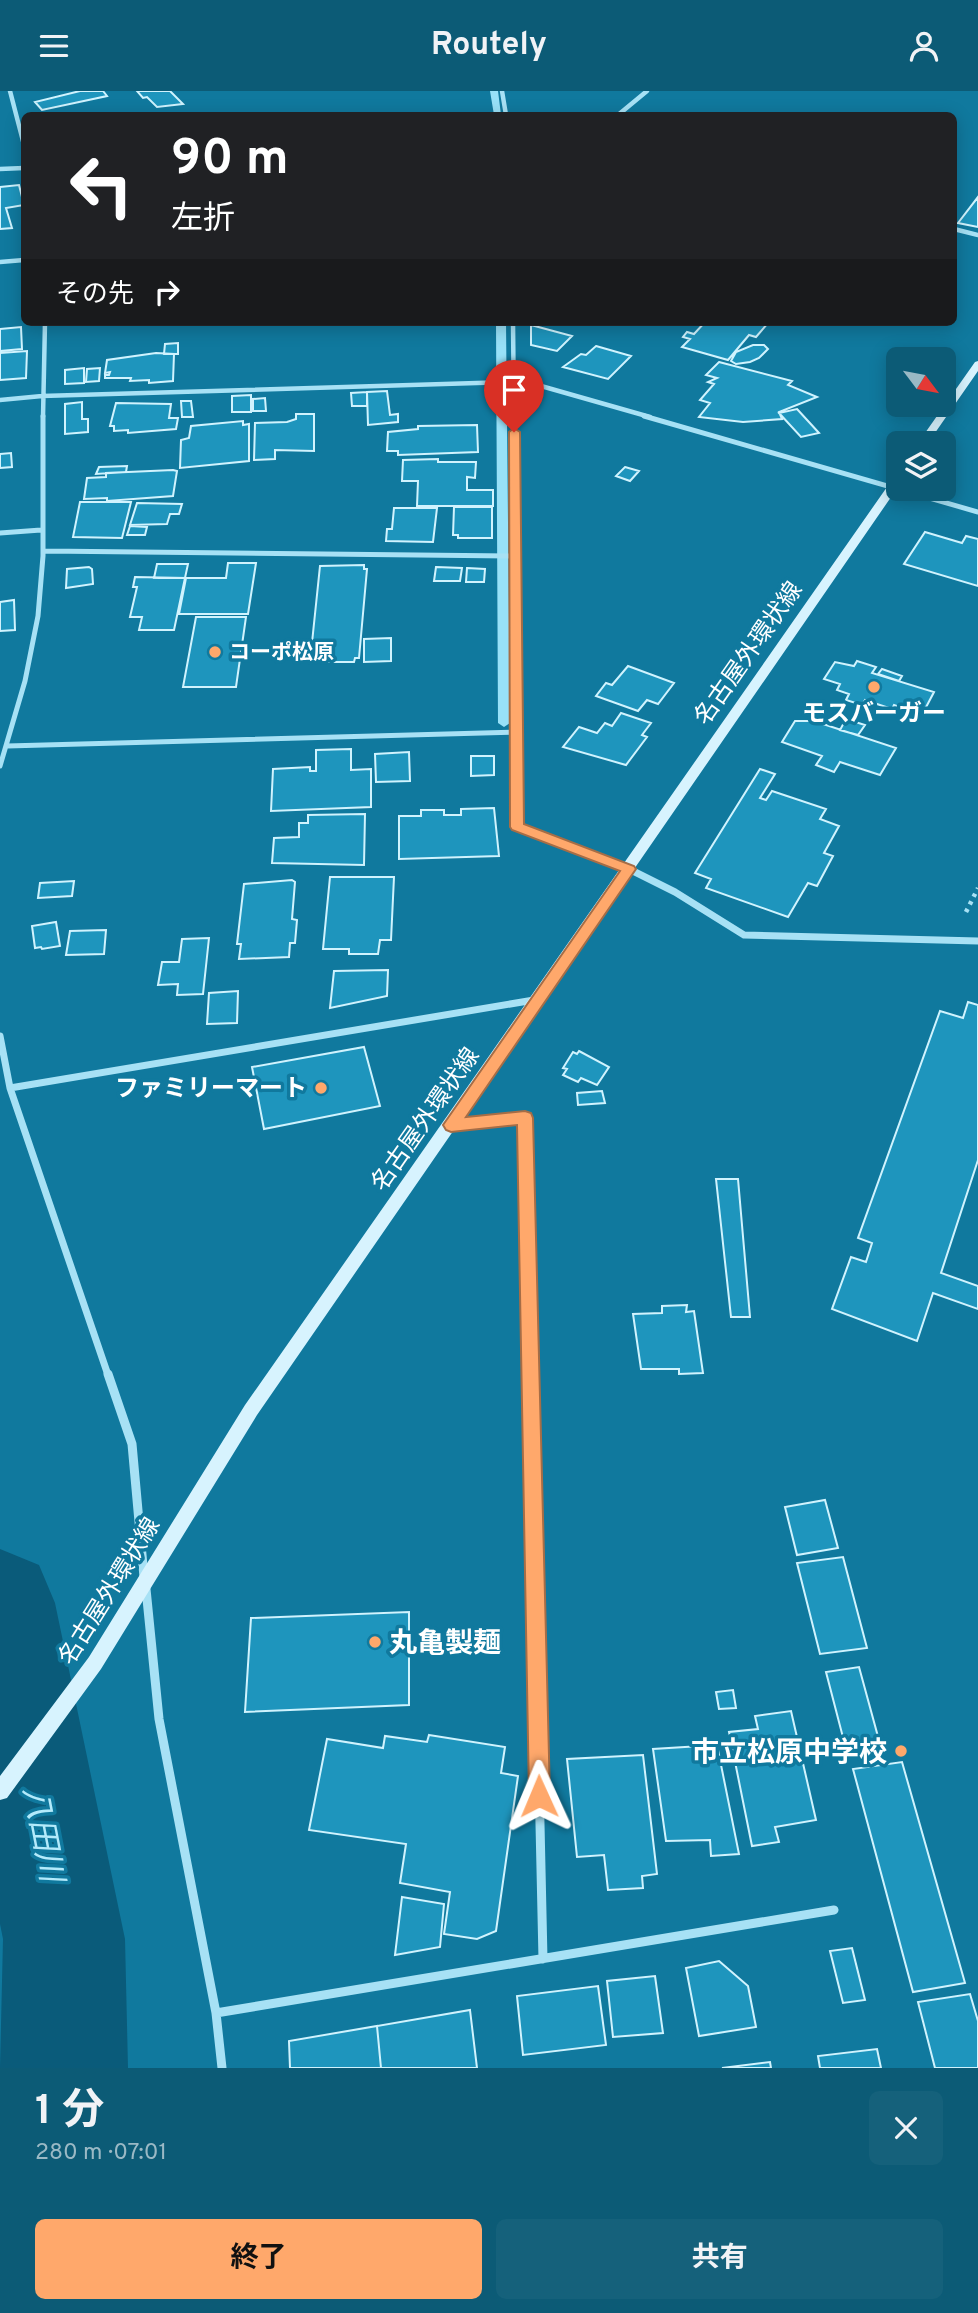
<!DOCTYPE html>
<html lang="ja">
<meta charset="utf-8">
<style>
:root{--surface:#0c5b76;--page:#15617b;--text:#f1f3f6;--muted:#9ab9c5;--accent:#ffa86b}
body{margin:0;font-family:Overpass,"Noto Sans JP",sans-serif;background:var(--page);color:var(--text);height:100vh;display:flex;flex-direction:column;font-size:26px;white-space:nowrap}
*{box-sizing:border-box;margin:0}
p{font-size:23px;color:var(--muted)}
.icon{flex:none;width:38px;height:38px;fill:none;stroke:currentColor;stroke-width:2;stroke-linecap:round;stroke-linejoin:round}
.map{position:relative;height:1977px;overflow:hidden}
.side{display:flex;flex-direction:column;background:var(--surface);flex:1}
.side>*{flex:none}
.guide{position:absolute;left:21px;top:21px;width:936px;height:214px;border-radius:10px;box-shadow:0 4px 18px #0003;background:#202124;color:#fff;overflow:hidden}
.needle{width:46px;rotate:122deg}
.controls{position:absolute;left:886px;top:256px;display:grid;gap:14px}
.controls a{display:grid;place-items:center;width:70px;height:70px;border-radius:10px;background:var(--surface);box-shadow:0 4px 18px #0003;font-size:35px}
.pin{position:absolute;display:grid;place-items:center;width:60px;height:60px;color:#fff;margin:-72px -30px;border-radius:50% 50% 50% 0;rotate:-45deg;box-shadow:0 0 7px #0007}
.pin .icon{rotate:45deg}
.me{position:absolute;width:77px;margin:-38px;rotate:359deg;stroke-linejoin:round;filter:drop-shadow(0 0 5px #0008)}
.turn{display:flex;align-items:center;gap:24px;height:147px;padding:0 35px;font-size:32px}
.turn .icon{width:91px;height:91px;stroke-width:2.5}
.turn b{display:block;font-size:49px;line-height:60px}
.then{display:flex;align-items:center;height:66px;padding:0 35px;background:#0003;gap:14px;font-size:26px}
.round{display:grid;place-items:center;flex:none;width:74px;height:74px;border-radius:10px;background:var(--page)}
.summary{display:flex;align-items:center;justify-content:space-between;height:119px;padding:0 35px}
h1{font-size:42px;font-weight:700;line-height:52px}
.primary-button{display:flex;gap:14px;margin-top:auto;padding:14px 35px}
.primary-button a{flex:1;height:80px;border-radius:10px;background:var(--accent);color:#111;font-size:28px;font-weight:700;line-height:80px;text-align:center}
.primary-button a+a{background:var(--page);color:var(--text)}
header{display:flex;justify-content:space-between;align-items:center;height:91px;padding:0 35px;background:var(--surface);font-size:32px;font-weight:700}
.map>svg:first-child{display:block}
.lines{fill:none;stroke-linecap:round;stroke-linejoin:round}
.stream{fill:#98e1f8;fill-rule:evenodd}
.river{fill:#0a5b7a;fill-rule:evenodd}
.building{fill:#1e95bd;stroke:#d0f3fe;stroke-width:2}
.path{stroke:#a7e1f5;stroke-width:4.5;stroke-dasharray:3.5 5;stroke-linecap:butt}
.street-far3{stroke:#a7e1f5;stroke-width:4.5}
.street-far2{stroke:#a7e1f5;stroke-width:5}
.street-far1{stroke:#a7e1f5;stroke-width:7}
.street{stroke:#a7e1f5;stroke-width:9}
.secondary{fill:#d7f3fe;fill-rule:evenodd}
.route{fill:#ffa86b;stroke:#a66d46;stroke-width:2}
.poi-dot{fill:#ffa86b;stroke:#10799e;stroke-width:2.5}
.labels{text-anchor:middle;stroke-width:7;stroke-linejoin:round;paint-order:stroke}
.far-poi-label{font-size:21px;font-weight:bold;fill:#fff;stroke:#10799e;text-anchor:start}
.street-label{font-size:24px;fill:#fff;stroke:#10799e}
.poi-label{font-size:24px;font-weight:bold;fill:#fff;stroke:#10799e}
.near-poi-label{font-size:28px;font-weight:bold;fill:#fff;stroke:#10799e;text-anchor:start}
.near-water-label{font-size:32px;font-style:italic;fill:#b3eafb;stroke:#10799e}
</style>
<header><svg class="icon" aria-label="menu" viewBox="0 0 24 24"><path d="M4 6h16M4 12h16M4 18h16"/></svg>Routely<svg class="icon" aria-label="person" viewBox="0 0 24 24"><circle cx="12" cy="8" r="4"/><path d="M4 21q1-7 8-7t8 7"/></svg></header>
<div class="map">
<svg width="978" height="1977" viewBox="0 0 978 1977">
<rect width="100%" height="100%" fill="#10799e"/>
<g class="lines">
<!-- stream -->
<path class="stream" d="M490 0H498L501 24H494Z
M496 231H506L510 632 504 636 498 632Z"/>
<!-- river -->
<path class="river" d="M0 1458 39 1474 55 1512 125 1848 128 1977H0L3 1848 0 1833Z"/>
</g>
<!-- building -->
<path class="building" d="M103 0 107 5 42 19 35 11 80 0Z
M137 0H170L183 13 157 16 147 6 143 7Z
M19 94 24 114 6 117 12 137 0 138V96Z
M978 106V136L958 132Z
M705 231H766L768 232 756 246 749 244 728 269 682 256 690 248 683 246 687 241 694 243Z
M531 234 572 245 557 260 531 254Z
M21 236 22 258 0 260V238Z
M178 252V263H164L165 253Z
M753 254H764L768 258 759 267 750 271 736 273 731 270 736 261Z
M596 255 631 265 608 288 563 276 581 263 586 264Z
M27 260 26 287 0 289V262Z
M156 262 174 263 173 290 149 292V289L130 290 131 287H105V284H109L110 281 105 282 107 269Z
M719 271 792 290 788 294 817 306 779 321 782 328 743 331 699 326 710 312 700 309 714 293 708 291 717 287 706 284Z
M84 277V292L65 293V279Z
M100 277 99 290 86 291 87 278Z
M387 300 390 324 398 323V331L368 334 367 301Z
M367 301V315H352L351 302Z
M251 304V321H232V305Z
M265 307 266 320H253V308Z
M181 310H191L193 326H182Z
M82 311V328H88V341L65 343V313Z
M116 312 171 313 169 327H178L176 338 128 342V339L114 340V335H110Z
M797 318 819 342 801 346 779 322Z
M296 323H314V360L275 359V368L254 369 255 332 287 331 296 328Z
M243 330V334L249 333V370L180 377 181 349 189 347 191 335Z
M477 334 478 361 398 364V360H387L388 341 418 338V335Z
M11 362 12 376 0 377V363Z
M438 368V371H476L475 387 467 386V399H493V415H417L418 390H402L403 369Z
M127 375 126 381 96 383 99 376Z
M625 376 639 380 630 390 616 385Z
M173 379 177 380 173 405 107 410V407L84 408 87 387 106 386V382Z
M80 411H131L122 447 73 446Z
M137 412 182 413 179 423H170L167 433 130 434Z
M454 416H492V447H458V444H453Z
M394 417H437L433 451 386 450 387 438H392Z
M130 435 147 436 145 444H127Z
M925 441 962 452 966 445 978 448V495L904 473Z
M228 472H256L248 523H179L186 487H226Z
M157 473H188L185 487H154Z
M364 474V478H367L359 567H355L354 571H310L320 475Z
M89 476 92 478 93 493 66 497 67 478Z
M436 476 462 477 460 490H434Z
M467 477 485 478 484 491H466Z
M135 486 185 487 174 539H139L142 526H130L137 496H133Z
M14 509 15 539 0 540V511Z
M196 526H246L236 596H183Z
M391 547V570L364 571V548Z
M857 570 876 576 872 582 934 601 924 620 909 616 908 619 894 614 892 618 865 609 862 614 846 609 849 603 837 599 840 593 824 588 835 571 854 575Z
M628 575 674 592 658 613 647 609 638 620 596 605 606 592 612 594Z
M882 578 902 585 899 590 878 583Z
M621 622 651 632 642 644 647 646 626 674 563 656 579 636 597 642 605 632 612 635Z
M846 628 865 634 858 644 840 639Z
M795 630H814L896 657 880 684 840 671 834 681 816 674 822 665 782 651Z
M351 658V679L371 678V716L271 720 273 678 310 676V680H316V659Z
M409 661 410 690 376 691 375 663Z
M471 665H494V684L471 685Z
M760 678 775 683 760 707 766 709 772 700 826 718 820 728 839 735 824 762 833 765 817 795 808 792 788 826 706 797 711 788 695 782Z
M494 717 499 765 399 768V725H421V719H444V724H461V718Z
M365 723 364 774 272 772 274 747 299 746V732H308V724Z
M330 786H394L391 849H380L378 863H349V858H323Z
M292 789 295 791 292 828 297 829 295 852H290L289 866 239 868 241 853H237L244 793Z
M74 790 72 805 38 807 40 792Z
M56 831 60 855 42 858 41 856 35 857 32 835Z
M106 839 104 863 66 864 70 840Z
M209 847 203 903 177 904 178 893 158 894 162 871H179L182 848Z
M388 879 387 905 330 917 334 880Z
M238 900 237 932 207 933 209 902Z
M968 911 978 914V1069L941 1182 978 1195V1218L933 1202 917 1250 832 1218 851 1166 866 1171 872 1152 858 1147 940 920 963 927Z
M364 956 380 1015 264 1038 252 976Z
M579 960 609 976 597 994 581 987 578 991 563 984 567 978 563 977 573 961 577 963Z
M602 1000 605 1012 578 1014 577 1002Z
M716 1088H738L750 1226H731Z
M687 1214 686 1221 694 1220 703 1282 679 1283V1278H641L633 1223 662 1222V1215Z
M825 1409 838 1457 797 1464 785 1416Z
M843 1466 867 1557 820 1563 797 1472Z
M409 1521V1614L245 1621 251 1527Z
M859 1576 880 1653 846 1658 826 1581Z
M733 1599 736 1617 719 1618 716 1601Z
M791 1620 816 1729 775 1736 779 1751 752 1755 729 1641 758 1638 755 1625Z
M429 1644 505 1656 501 1682 518 1685 496 1840 477 1848 444 1843 450 1801 400 1792 406 1753 309 1739 327 1648 383 1657 385 1645 427 1651Z
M717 1654 739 1763 711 1765 710 1749 666 1750 653 1658Z
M643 1664 657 1783 642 1785 643 1797 608 1799 604 1764 577 1766 567 1668Z
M902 1671 965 1892 913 1901 853 1678Z
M402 1806 444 1813 440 1856 395 1864Z
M852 1857 865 1909 843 1912 830 1860Z
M719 1870 748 1895 756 1936 699 1945 686 1877Z
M655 1885 663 1942 613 1946 607 1890Z
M598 1895 606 1954 523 1964 517 1905Z
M970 1903 978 1930V1977H935L918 1911Z
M470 1919 477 1977H381L377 1935Z
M377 1935 381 1977H290L289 1950Z
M877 1958 881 1977H820L818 1965Z
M770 1971 771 1977H722Z"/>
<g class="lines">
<!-- path -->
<path class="path" d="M966 821 978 797"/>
<!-- street-far3 -->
<path class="street-far3" d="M10 0 24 54
M502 0 506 24
M618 24 647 0
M0 78 24 77
M954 138 978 144
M0 171 24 169
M513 231 514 326
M0 309 42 305 514 291 534 293 650 326
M43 326 45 231"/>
<!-- street-far2 -->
<path class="street-far2" d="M514 325 517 736 542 745
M644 325 978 421
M0 442 41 439
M45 460 516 465
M7 655 518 641
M0 675 25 590 38 525 43 465V325"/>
<!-- street-far1 -->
<path class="street-far1" d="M537 743 629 778 675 801 744 844 978 850
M0 945 10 997 108 1284
M10 997 534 909
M451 1034 525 1027 531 1284"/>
<!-- street -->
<path class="street" d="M108 1283 132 1353 144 1486
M530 1283 543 1868
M146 1498 159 1628 216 1922 222 1977
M216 1922 834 1819"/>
<!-- secondary -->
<path class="secondary" d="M978 270V280L928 352H918L975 271Z
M898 385V396L257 1324 101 1578 7 1707 0 1709V1685L89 1566 245 1314 894 386Z"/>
</g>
<!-- route -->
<path class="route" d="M514 337 520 341 524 733 634 775 636 778 466 1026 525 1020 531 1022 533 1027 550 1705 547 1713 539 1716 532 1713 529 1705 517 1034 451 1041 446 1039 443 1034 620 780 512 739 510 736 509 341Z"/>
<!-- markers -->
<g class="poi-dot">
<circle cx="215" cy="561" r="7"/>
<circle cx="874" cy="596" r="7"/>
<circle cx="321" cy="997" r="7"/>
<circle cx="375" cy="1551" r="7"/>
<circle cx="901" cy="1660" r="7"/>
</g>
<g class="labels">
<!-- far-poi labels -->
<g class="far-poi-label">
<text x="229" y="568">コーポ松原</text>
</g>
<!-- street labels -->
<g class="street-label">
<text transform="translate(748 562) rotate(-55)" y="8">名古屋外環状線</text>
<text transform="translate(425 1028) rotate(-55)" y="8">名古屋外環状線</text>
<text transform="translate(109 1500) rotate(-58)" y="8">名古屋外環状線</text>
</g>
<!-- poi labels -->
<g class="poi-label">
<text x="874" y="630">モスバーガー</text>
<text x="307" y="1005" text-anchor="end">ファミリーマート</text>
</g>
<!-- near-poi labels -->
<g class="near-poi-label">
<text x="389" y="1561">丸亀製麺</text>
<text x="887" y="1670" text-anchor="end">市立松原中学校</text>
</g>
<!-- near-water labels -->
<g class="near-water-label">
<text transform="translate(44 1743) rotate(79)" y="11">八田川</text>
</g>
</g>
</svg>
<div class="controls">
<a><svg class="needle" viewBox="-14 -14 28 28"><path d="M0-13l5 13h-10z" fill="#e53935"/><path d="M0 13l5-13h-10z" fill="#9ab9c5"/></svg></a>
<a><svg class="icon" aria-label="layers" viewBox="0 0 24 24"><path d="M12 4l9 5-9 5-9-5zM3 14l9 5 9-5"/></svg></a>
</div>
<div class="pin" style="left:514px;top:341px;background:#d93025"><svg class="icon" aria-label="arrive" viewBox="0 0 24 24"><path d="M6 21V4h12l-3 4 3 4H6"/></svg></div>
<svg class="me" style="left:539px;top:1705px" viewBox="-20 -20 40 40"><path d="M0-17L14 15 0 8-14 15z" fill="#ffa86b" stroke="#fff" stroke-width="4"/></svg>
<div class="guide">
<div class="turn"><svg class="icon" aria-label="left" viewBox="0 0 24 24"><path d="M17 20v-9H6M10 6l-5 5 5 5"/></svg><div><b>90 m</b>左折</div></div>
<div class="then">その先<svg class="icon" aria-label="right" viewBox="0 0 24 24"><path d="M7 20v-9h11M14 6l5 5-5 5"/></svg></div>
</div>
</div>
<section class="side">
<div class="summary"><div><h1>1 分</h1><p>280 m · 07:01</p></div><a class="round"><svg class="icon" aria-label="close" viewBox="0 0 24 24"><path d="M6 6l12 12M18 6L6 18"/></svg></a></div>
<div class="primary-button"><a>終了</a><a>共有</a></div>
</section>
